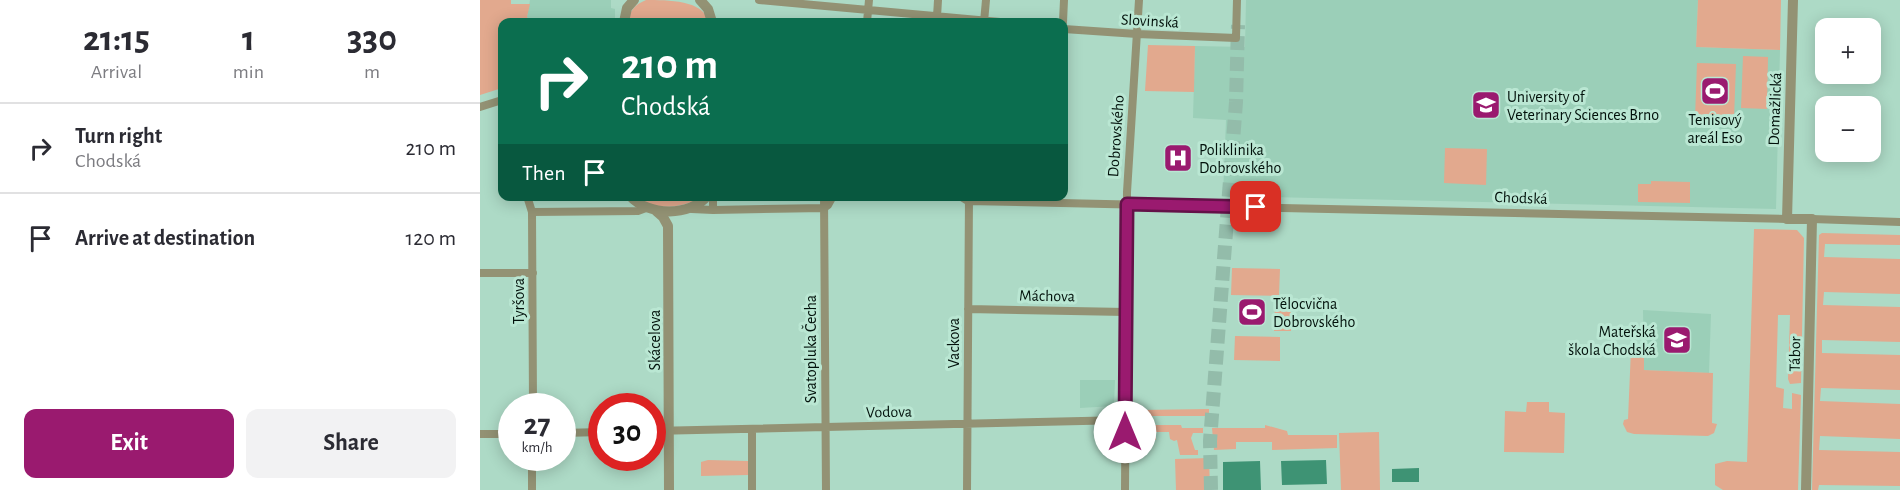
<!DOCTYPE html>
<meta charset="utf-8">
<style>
:root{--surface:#fff;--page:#f2f2f3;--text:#2b2b33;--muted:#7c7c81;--line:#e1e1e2;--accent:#9a1a6f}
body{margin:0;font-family:"Alegreya Sans",sans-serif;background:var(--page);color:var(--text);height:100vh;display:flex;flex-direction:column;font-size:22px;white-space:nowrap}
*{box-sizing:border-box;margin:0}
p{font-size:20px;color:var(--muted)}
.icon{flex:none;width:33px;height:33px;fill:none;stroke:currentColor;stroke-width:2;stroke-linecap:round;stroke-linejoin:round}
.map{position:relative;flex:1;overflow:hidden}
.sheet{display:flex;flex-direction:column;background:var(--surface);width:480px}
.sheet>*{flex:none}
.top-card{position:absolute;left:18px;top:18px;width:570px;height:183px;border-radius:12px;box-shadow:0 3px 15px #0003;background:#0b6e4f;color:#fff;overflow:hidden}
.controls{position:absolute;left:1335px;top:18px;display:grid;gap:12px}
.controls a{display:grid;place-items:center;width:66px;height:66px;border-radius:12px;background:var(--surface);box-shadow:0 3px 15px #0003;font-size:30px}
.speed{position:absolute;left:18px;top:393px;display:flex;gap:12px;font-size:30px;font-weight:700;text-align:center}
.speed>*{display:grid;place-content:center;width:78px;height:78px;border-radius:50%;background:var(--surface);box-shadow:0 3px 15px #0003;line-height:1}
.speed small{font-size:15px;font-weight:400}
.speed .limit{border:9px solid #d22;background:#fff;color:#111}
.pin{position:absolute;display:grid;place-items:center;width:51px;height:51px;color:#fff;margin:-26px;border-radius:12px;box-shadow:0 3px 9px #0006}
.me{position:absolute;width:66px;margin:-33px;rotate:0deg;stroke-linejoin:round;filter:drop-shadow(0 0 4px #0008)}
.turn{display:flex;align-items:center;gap:21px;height:126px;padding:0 24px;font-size:27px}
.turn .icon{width:78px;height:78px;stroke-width:2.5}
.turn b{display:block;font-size:42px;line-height:51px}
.then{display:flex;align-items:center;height:57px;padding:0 24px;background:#0003;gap:12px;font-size:22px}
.eta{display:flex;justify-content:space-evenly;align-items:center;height:102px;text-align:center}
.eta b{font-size:36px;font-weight:700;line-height:42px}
.action{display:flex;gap:12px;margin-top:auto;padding:12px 24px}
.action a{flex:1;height:69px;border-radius:12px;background:var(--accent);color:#fff;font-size:24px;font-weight:700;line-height:69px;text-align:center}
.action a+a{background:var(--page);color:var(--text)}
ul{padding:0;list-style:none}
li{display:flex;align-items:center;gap:18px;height:90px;padding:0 24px;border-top:2px solid var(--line)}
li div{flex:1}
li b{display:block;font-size:22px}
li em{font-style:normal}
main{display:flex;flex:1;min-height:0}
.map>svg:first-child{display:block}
.built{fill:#9bcfb8}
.green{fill:#e2a98e}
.water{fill:#3e9374}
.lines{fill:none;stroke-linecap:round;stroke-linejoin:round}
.trunk-tunnel{stroke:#93bcaa;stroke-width:14;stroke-dasharray:14 7;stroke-linecap:butt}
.minor{stroke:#939274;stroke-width:8}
.tertiary{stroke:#939274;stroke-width:10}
.route-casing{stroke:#641148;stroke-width:15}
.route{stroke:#9a1a6f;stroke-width:10}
.labels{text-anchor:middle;stroke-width:6;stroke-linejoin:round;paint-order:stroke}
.street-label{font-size:16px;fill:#02110b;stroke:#bae7d3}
.poi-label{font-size:16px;fill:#02110b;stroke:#bae7d3;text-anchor:start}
</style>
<main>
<section class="sheet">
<div class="eta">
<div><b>21:15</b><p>Arrival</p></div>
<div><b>1</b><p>min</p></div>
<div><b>330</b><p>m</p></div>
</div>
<ul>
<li><svg class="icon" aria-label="right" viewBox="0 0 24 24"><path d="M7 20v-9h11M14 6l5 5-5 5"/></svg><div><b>Turn right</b><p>Chodská</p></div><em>210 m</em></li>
<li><svg class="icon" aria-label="arrive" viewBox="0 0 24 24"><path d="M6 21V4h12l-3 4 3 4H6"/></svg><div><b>Arrive at destination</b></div><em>120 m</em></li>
</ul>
<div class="action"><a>Exit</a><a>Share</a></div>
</section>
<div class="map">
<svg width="1420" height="490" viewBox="0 0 1420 490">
<rect width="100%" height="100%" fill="#addac6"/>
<!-- built -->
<path class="built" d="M50 0H131V8L135 9V18L132 19V22H52L47 17Z
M766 0H1218L1216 47 1300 50 1296 209 743 196 746 120 713 118 715 46 765 47Z
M1163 310 1231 314 1229 373 1164 370Z
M600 380H635L634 406 600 408Z"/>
<!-- green -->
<path class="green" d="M0 0H31V4H50L47 17 52 22H22V88L0 95Z
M166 0C187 0 225 0 228 22H147C151 10 154 5 166 0Z
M1218 0H1301L1300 50 1216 47Z
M668 45 715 46 714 92 665 91Z
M1263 56 1288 57 1287 109 1261 108Z
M1217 63 1256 64 1254 119 1215 118Z
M965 148 1007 149 1006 185 964 183Z
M1171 181 1210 182V203L1158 202V184H1171Z
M154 197H224C197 209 180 211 154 197Z
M1274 229 1317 230 1324 238 1321 383 1310 384 1308 379 1310 315H1298L1296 387 1304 389 1303 408 1312 409V393L1321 395 1318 490H1243L1235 485V464L1247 461 1267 462Z
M1342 233 1420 235V245L1345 244 1344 257 1420 259V294L1344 292 1343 305 1420 307V342L1342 340V353L1420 355V390L1341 388 1340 401 1420 404V439L1340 436 1339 450 1420 452V486L1339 485 1338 490H1332L1339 235Z
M752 268 800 269 799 296 751 295Z
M795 303H811V331H794Z
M755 336 800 337V361L754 360Z
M1151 349H1164V370L1233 373 1232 423 1237 424 1234 433 1228 436 1154 434 1147 432 1143 424 1144 420 1148 419Z
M1047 402H1069V412L1085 413 1084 453 1024 452 1025 411 1046 412Z
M729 409V416H657L660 410Z
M665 425H701L702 428H723V433H713L711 438 715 450H718V455H700L697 440 694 441 690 439 689 432H676V440H674L673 434H667Z
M785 425 807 431 808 435H857V448L792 450V442H756V449L734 450 732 428H785Z
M899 432 900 490H861L859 433Z
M729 458 730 490H696L695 459Z
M228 460 268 461V475L221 476V462Z"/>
<!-- water -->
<path class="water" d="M846 460 847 484 802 485 801 461Z
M780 461 781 490H743V462Z
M939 468V482H912V469Z"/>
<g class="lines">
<!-- trunk-tunnel -->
<path class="trunk-tunnel" d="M731 490 730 441 756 102 758 25"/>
<!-- minor -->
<path class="minor" d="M279 0 520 22
M457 17 458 0
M387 22 389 0
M504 22 506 0
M583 22 584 0
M584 29 657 34 756 38 757 0
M0 107 22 100
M47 196 52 212 53 406
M233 196V210
M344 196 346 490
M480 196 488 201 1307 219
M344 208 348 205 353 196
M212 209 233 210 344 208
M52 212 158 211 166 208
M1332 219 1420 222
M0 273H53
M488 309 646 312
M272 429V490
M172 431 646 420
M82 433 122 432
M0 434H32
M52 490V458
M487 490 489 197
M645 490 647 192 659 0"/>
<!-- tertiary -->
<path class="tertiary" d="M220 0 228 9 232 22
M1313 0 1307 219H1332L1326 490
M144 22 147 8 154 0
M150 196C168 216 210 217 227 196
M175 210 183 217 188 226 189 490"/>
</g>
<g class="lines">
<!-- route casing -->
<g class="route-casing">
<path id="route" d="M645 432 647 204 776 207"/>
</g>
<!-- route -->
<use href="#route" class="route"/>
</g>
<!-- icons -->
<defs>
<g id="stadium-square" transform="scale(1.5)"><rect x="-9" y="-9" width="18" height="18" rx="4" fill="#9a1a6f" stroke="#bae7d3"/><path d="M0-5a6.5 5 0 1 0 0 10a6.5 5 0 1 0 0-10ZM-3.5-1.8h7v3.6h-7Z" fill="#fff"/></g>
<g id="university-square" transform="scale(1.5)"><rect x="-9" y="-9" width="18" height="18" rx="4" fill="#9a1a6f" stroke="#bae7d3"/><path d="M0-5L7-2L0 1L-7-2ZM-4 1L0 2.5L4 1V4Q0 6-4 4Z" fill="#fff"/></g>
<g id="hospital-square" transform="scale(1.5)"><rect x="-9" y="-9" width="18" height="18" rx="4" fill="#9a1a6f" stroke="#bae7d3"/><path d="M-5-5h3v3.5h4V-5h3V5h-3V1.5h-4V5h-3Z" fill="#fff"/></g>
<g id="school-square" transform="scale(1.5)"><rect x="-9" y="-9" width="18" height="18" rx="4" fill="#9a1a6f" stroke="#bae7d3"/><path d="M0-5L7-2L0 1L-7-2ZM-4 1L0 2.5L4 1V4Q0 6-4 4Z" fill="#fff"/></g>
</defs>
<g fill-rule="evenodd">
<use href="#stadium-square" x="1235" y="91"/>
<use href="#university-square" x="1006" y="105"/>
<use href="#hospital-square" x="698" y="158"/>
<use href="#stadium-square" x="772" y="312"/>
<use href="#school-square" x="1197" y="340"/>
</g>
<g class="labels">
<!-- street labels -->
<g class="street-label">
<text transform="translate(670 20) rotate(3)" y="6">Slovinská</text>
<text transform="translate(1294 109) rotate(-88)" y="6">Domažlická</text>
<text transform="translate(635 136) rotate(-86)" y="6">Dobrovského</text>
<text transform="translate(1041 197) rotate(2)" y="6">Chodská</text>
<text transform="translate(567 295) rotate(1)" y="6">Máchova</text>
<text transform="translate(38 301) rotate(-90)" y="6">Tyršova</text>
<text transform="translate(174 340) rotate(-90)" y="6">Skácelova</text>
<text transform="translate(473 343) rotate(-90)" y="6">Vackova</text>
<text transform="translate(330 349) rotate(-90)" y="6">Svatopluka Čecha</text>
<text transform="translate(1314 354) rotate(-89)" y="6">Tábor</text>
<text transform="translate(409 411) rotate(-1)" y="6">Vodova</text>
</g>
<!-- poi labels -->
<g class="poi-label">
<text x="1027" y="102">University of<tspan x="1027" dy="18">Veterinary Sciences Brno</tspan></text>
<text x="1235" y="125" text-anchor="middle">Tenisový<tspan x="1235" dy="18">areál Eso</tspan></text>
<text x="719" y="155">Poliklinika<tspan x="719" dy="18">Dobrovského</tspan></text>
<text x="793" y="309">Tělocvična<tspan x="793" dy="18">Dobrovského</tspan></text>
<text x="1176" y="337" text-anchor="end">Mateřská<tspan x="1176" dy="18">škola Chodská</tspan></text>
</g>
</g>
</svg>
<div class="controls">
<a>+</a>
<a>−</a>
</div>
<div class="speed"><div>27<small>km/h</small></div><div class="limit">30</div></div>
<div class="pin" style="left:776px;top:207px;background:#d93025"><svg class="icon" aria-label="arrive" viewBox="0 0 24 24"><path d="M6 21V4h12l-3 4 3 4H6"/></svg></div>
<svg class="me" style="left:645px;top:432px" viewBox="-20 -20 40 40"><circle r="19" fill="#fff"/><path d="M0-13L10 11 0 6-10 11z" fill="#9a1a6f"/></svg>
<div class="top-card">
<div class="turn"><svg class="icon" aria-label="right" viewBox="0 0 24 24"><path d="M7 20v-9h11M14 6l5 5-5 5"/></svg><div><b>210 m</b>Chodská</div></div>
<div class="then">Then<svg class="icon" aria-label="arrive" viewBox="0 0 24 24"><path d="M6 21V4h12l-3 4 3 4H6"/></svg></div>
</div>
</div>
</main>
